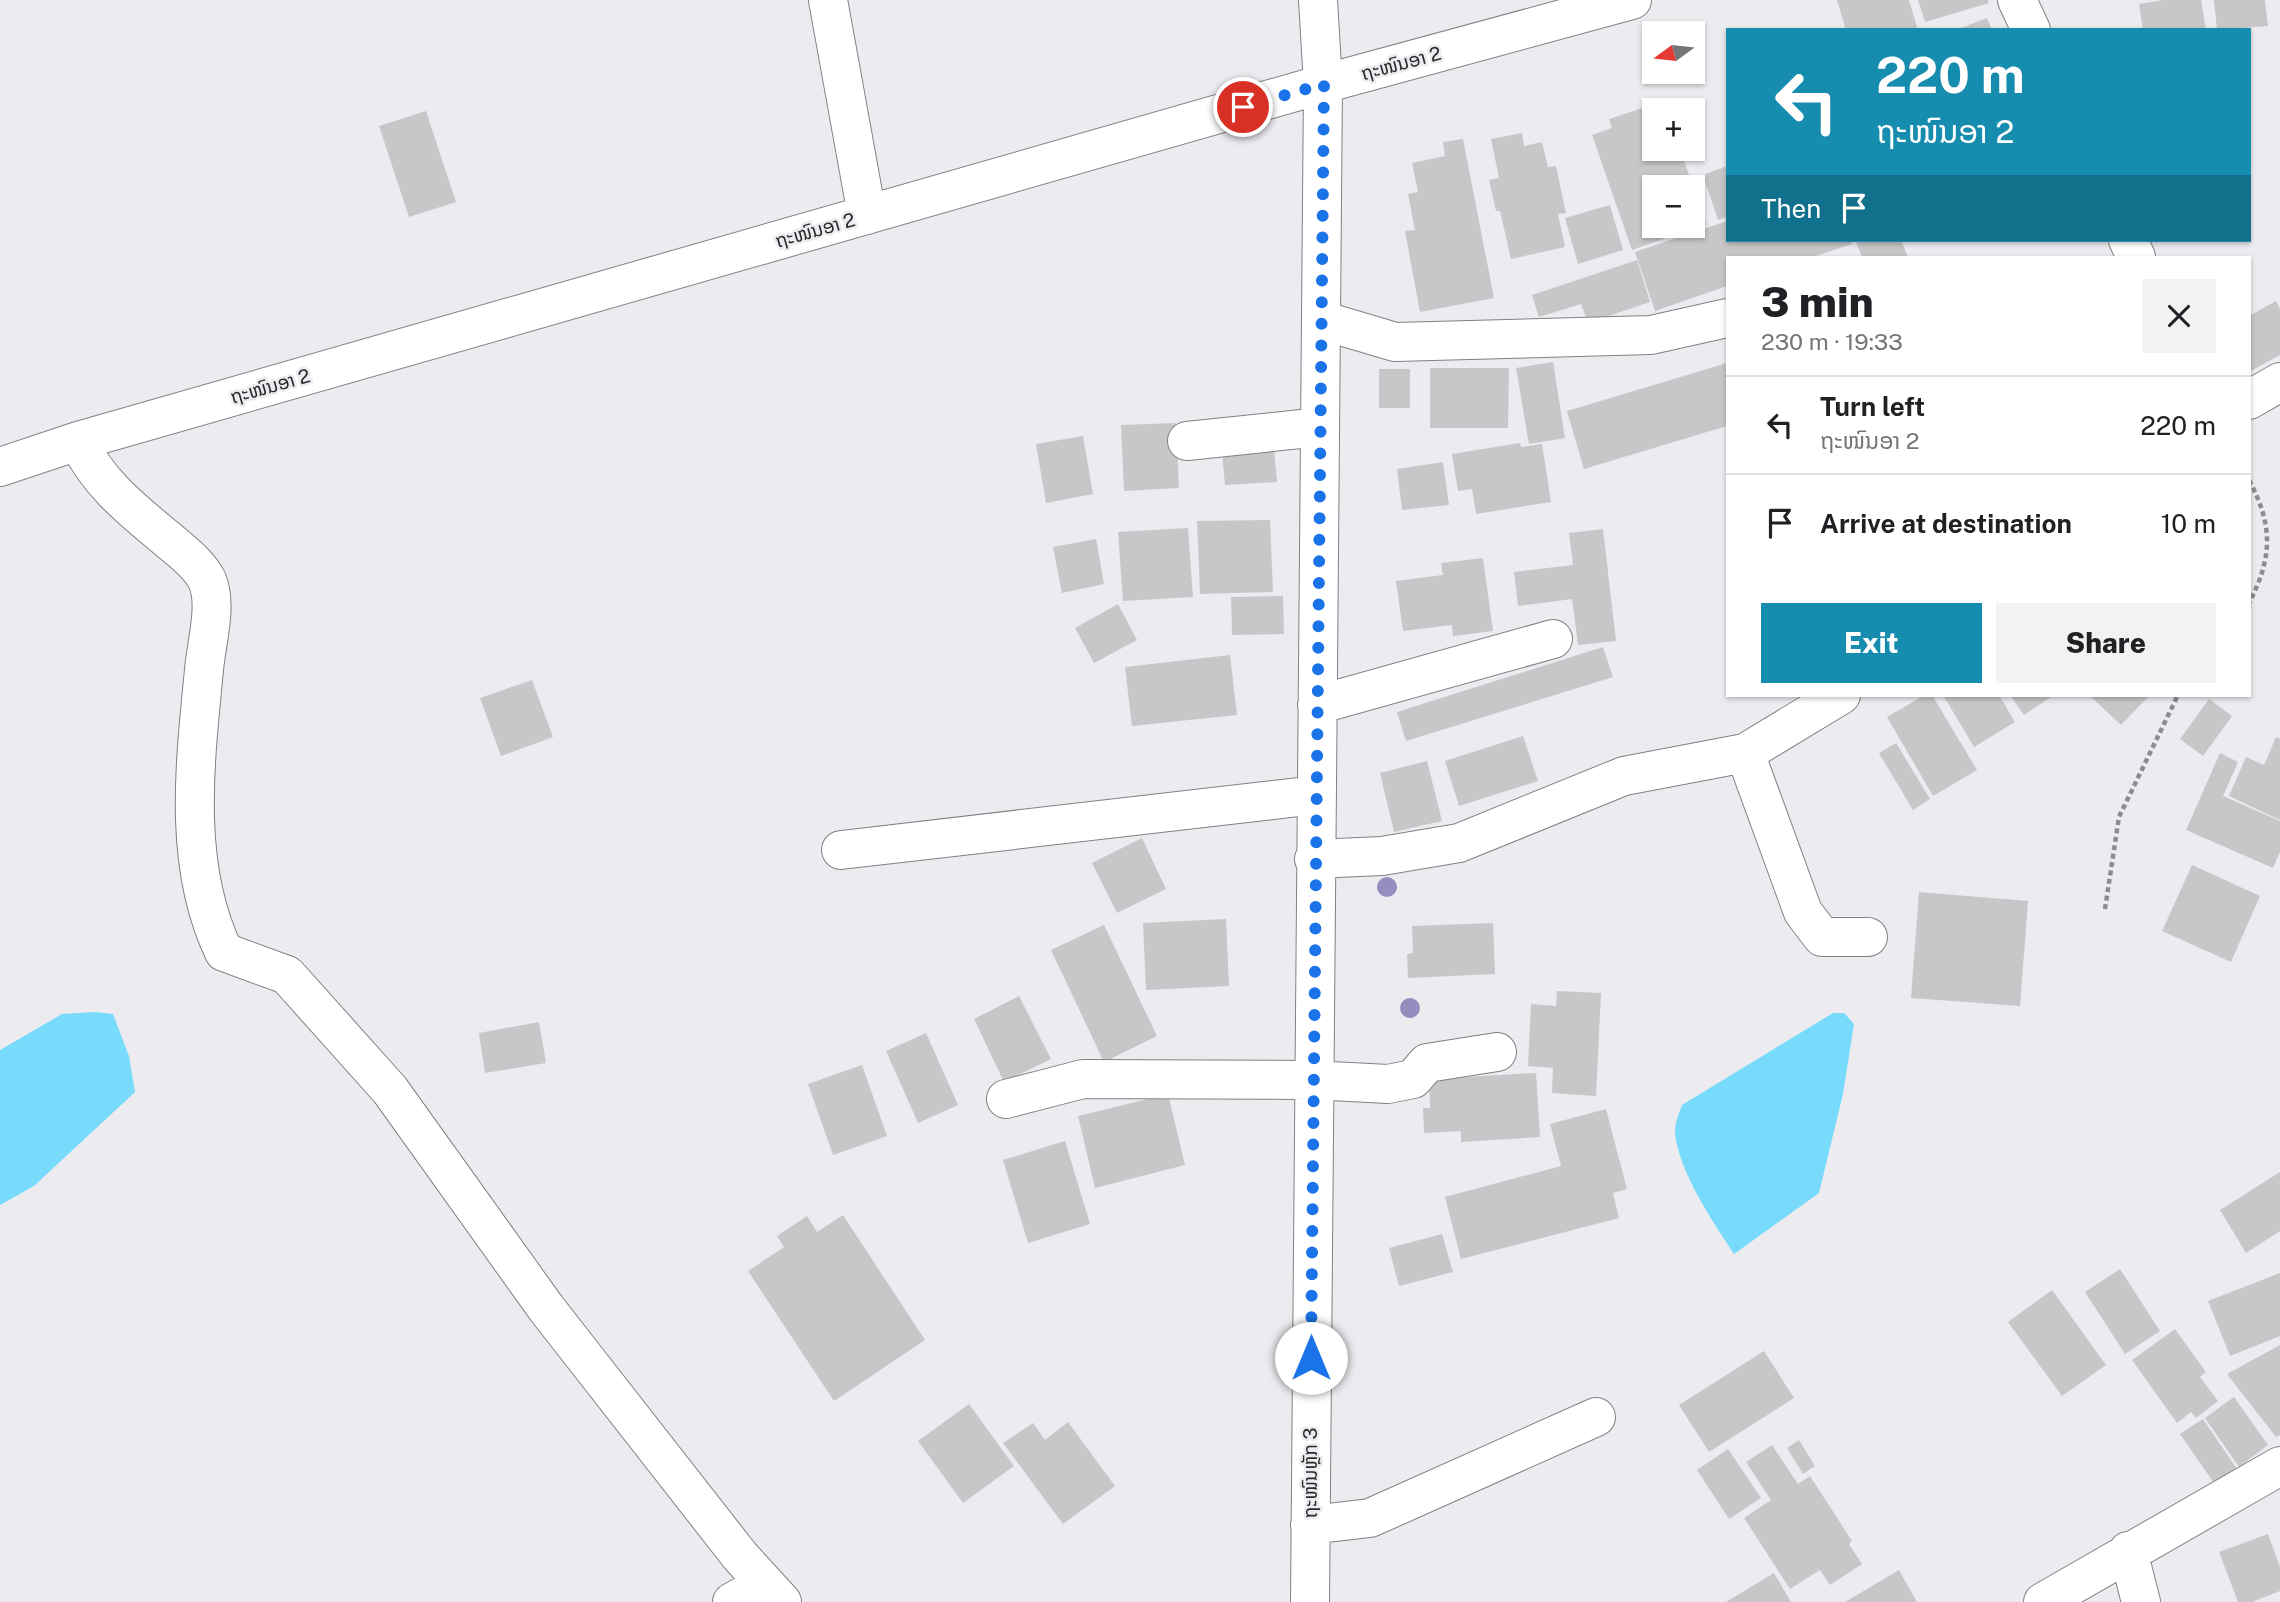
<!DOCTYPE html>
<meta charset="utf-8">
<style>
:root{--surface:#fff;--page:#f2f2f2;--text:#202124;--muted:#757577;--line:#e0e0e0;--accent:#168caf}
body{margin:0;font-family:"Public Sans","Noto Sans Lao",sans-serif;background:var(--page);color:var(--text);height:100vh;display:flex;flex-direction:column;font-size:26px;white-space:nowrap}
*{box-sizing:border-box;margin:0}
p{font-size:23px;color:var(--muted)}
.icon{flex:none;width:38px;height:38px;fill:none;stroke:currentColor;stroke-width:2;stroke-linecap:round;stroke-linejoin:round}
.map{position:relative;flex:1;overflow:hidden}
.details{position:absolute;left:1726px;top:256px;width:525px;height:441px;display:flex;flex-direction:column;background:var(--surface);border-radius:0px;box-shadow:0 2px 5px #0004}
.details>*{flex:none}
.guide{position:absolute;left:1726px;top:28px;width:525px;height:214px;border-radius:0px;box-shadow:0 2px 5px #0004;background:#168caf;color:#fff;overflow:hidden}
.needle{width:46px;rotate:255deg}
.buttons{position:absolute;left:1642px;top:21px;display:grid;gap:14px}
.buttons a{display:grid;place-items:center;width:63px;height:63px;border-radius:0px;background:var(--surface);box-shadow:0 2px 5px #0004;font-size:35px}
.pin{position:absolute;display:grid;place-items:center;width:60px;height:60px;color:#fff;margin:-30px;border:4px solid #fff;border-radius:50%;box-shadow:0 2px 7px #0007}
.me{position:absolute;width:77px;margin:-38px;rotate:0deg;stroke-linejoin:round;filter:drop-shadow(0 0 5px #0008)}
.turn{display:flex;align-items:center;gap:24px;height:147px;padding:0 35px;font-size:32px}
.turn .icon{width:91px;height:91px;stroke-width:2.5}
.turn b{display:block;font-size:49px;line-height:60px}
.then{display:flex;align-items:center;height:66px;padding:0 35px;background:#0003;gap:14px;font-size:26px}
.round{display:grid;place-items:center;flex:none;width:74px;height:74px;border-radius:0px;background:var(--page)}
.headline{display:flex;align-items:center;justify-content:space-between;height:119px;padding:0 35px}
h1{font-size:42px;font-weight:800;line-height:52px}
.cta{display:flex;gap:14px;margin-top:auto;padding:14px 35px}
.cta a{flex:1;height:80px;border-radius:0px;background:var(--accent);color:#fff;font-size:28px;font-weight:800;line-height:80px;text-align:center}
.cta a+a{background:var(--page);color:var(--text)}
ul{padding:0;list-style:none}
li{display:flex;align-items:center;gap:21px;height:98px;padding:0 35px;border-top:2px solid var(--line)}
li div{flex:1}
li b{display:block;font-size:26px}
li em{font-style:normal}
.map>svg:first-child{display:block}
.water{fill:#78dbfb}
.building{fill:#c7c7ca;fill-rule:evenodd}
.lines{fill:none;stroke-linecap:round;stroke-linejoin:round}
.minor-casing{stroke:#818184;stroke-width:40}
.path{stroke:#8c8c8f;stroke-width:4.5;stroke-dasharray:5 3.5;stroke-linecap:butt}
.minor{stroke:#fff;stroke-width:38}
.tree{fill:#958dbd}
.route{stroke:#1a73e8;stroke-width:12;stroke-dasharray:0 21.6}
.labels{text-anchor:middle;stroke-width:5;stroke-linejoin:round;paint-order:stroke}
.street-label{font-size:19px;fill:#2a2a2b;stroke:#ececf0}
</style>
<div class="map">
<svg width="2280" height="1602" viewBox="0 0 2280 1602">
<rect width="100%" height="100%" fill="#ececf0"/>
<!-- water -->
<path class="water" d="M95 1012 113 1014 129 1056 135 1092 34 1186 0 1205V1050L62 1014Z
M1833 1013H1844L1854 1024 1843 1094 1819 1193 1734 1254C1713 1222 1677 1169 1675 1131 1675 1123 1679 1113 1682 1105Z"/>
<!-- building -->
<path class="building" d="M1837 0H1909L1918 30H1846Z
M1918 0H1988L1989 3 1925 22Z
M2163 0H2201L2206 30H2143L2139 4Z
M2214 0H2265L2268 26 2217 30Z
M1987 18 1992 30H1956Z
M1646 107 1654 125V149H1680L1706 224 1632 250 1592 135 1612 128 1609 119ZM1654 187H1692V226H1654Z
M426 111 456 202 409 217 379 126Z
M1522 133 1524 146 1542 142 1548 167 1556 166 1566 213 1558 214 1565 247 1511 259 1500 211H1496L1489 180 1499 178 1491 139Z
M1463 139 1494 298 1420 312 1405 231 1415 230 1408 194 1418 192 1412 163 1445 156 1443 142Z
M1727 166V217L1718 220 1703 175Z
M1610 205 1623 250 1578 264 1565 218Z
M1727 221V240H1851L1852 244 1813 257H1727V286L1655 311 1635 252Z
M1855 240H1901L1908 257H1862Z
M1637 260 1650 302 1588 323 1581 304 1539 317 1532 295Z
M2276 301 2280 309V355L2249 372V316Z
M1553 362 1565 438 1529 444 1516 368Z
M1727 363V426L1584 469 1567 411Z
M1430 368H1509L1508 428H1430Z
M1379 369H1410V408H1379Z
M1176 423 1179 488 1124 491 1121 425Z
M1083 436 1093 494 1046 503 1036 444Z
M1520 443 1521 447 1542 444 1551 502 1476 514 1472 489 1458 491 1452 454Z
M1274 449 1277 482 1225 485 1222 452Z
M1443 462 1449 505 1402 510 1397 469Z
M1270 520 1273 592 1200 594 1197 521Z
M1188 528 1193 597 1123 601 1118 532Z
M1603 529 1616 641 1578 645 1572 599 1518 606 1514 572 1573 565 1569 533Z
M1096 539 1104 584 1062 593 1053 547Z
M1483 558 1493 631 1453 636 1452 625 1403 631 1396 581 1443 575 1441 563Z
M1283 596 1284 634 1232 635 1231 597Z
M1118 604 1137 640 1094 663 1075 628Z
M1603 647 1613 677 1406 741 1397 712Z
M1230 655 1237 715 1132 726 1125 667Z
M532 680 553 737 501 756 480 698Z
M1925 695H1932L1977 770 1933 796 1887 717Z
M1943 695H1999L2015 722 1974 747Z
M2010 695H2054L2024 715Z
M2089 695H2150L2121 725Z
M2209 699 2232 716 2203 756 2180 739Z
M1523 736 1538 781 1459 806 1445 761Z
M2276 737 2280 739V820L2229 796 2246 757 2264 765Z
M1896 743 1930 799 1913 810 1879 753Z
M2220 753 2238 762 2223 796 2280 821V852L2273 868 2186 830Z
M1427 761 1442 821 1394 832 1380 773Z
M1142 838 1166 889 1117 913 1092 863Z
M2192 865 2260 896 2231 962 2162 931Z
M1919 892 2028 901 2020 1006 1911 998Z
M1226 919 1229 986 1146 990 1143 923Z
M1493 923 1495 974 1408 978 1407 954 1413 953 1412 926Z
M1104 925 1157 1036 1104 1062 1051 950Z
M1557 991 1601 993 1596 1096 1552 1093 1553 1068 1528 1066 1531 1004 1556 1006Z
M1019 996 1051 1059 1004 1082 974 1019Z
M539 1022 546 1063 485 1073 479 1033Z
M926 1033 958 1105 918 1123 886 1051Z
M862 1065 887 1136 833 1155 808 1084Z
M1536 1073 1540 1137 1461 1142V1131L1424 1133 1423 1108H1430L1429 1079Z
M1168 1094 1185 1165 1095 1188 1078 1116Z
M1606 1109 1627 1189 1613 1193 1619 1218 1461 1259 1445 1197 1561 1166 1550 1124Z
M1065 1141 1090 1224 1028 1243 1003 1160Z
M2280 1172V1231L2246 1253 2220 1210Z
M843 1215 925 1340 834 1401 748 1271 784 1247 777 1236 807 1216 817 1232Z
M1442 1234 1453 1272 1399 1286 1389 1248Z
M2120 1269 2160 1331 2125 1354 2085 1292Z
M2280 1273V1336L2230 1356 2208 1301Z
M2052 1290 2106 1365 2062 1396 2008 1322Z
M2175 1329 2206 1372 2200 1377 2218 1401 2196 1418 2191 1412 2177 1423 2132 1360Z
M2280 1345V1435L2276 1437 2227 1374Z
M1764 1351 1794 1398 1709 1452 1679 1405Z
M2234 1397 2268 1445 2239 1467 2205 1418Z
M969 1404 1014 1466 963 1503 918 1441Z
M2203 1419 2237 1469 2214 1483 2180 1434Z
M1068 1422 1115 1486 1063 1524 1003 1443 1033 1423 1045 1440Z
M1799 1440 1815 1466 1803 1474 1787 1448Z
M1772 1445 1798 1484 1810 1476 1852 1541 1849 1544 1862 1564 1830 1585 1820 1570 1790 1589 1744 1518 1771 1500 1746 1462Z
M1728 1449 1761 1498 1729 1519 1697 1470Z
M2268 1534 2280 1567V1591L2252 1602H2238L2219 1552Z
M1899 1570 1917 1602H1845Z
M1774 1573 1791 1602H1726Z"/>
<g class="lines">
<!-- minor casing -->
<g class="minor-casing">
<path id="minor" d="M828 0 867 215
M2017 0 2031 30
M2128 240 2136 257
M1321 320 1395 342 1651 335 1727 318
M2249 400 2280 382
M78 441C98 483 131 509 166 538 180 550 198 563 207 580 218 605 206 644 204 670 195 763 182 865 224 952L287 975 390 1090 546 1308 740 1556 782 1602
M1187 441 1320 427
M0 467 78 441 1323 84 1632 0
M1317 705 1553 639
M1745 753 1803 912 1822 937H1868
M841 850 1316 795
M1314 859 1382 856 1459 843 1624 776 1745 753 1841 695
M1006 1099 1083 1079 1312 1080 1388 1084 1413 1079 1427 1063 1497 1052
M1310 1525 1370 1518 1596 1417
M2128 1551 2141 1602
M732 1602 765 1584
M1310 1602 1323 84 1318 0
M2043 1602 2280 1466"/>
</g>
<!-- path -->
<path class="path" d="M2249 480C2273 525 2273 557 2249 603
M2105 909 2119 817 2178 695"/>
<!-- minor -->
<use href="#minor" class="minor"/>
</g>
<!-- trees -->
<g class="tree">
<circle cx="1387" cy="887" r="10"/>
<circle cx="1410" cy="1008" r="10"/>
</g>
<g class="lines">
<!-- route -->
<path class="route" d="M1243 107 1324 84 1311 1358"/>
</g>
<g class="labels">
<!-- street labels -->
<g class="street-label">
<text transform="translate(1401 63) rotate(-15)" y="7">ຖະໜົນອາ 2</text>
<text transform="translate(815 230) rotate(-16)" y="7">ຖະໜົນອາ 2</text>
<text transform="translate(270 386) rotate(-16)" y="7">ຖະໜົນອາ 2</text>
<text transform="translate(1310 1473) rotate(-90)" y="7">ຖະໜົນຫຼັກ 3</text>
</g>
</g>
</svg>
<div class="buttons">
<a><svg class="needle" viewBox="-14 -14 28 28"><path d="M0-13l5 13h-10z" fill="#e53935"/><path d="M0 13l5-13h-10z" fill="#757577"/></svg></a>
<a>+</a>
<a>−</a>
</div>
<div class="pin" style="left:1243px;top:107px;background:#d93025"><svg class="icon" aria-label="arrive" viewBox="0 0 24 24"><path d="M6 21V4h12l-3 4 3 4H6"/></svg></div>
<svg class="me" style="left:1311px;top:1358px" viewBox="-20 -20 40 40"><circle r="19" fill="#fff"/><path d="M0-13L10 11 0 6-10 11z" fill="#1a73e8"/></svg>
<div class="guide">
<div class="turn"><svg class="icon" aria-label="left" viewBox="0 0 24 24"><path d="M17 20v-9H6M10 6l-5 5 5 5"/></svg><div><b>220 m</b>ຖະໜົນອາ 2</div></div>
<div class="then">Then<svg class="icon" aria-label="arrive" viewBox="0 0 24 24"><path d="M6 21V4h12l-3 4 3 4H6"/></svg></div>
</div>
<section class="details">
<div class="headline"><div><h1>3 min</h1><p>230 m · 19:33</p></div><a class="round"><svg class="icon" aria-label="close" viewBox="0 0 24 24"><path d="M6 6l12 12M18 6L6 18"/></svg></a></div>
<ul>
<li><svg class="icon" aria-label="left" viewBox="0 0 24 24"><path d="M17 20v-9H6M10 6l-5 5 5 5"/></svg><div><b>Turn left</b><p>ຖະໜົນອາ 2</p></div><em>220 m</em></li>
<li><svg class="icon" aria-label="arrive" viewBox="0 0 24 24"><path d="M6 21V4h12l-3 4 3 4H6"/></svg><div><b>Arrive at destination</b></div><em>10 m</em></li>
</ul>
<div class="cta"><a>Exit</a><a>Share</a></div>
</section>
</div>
